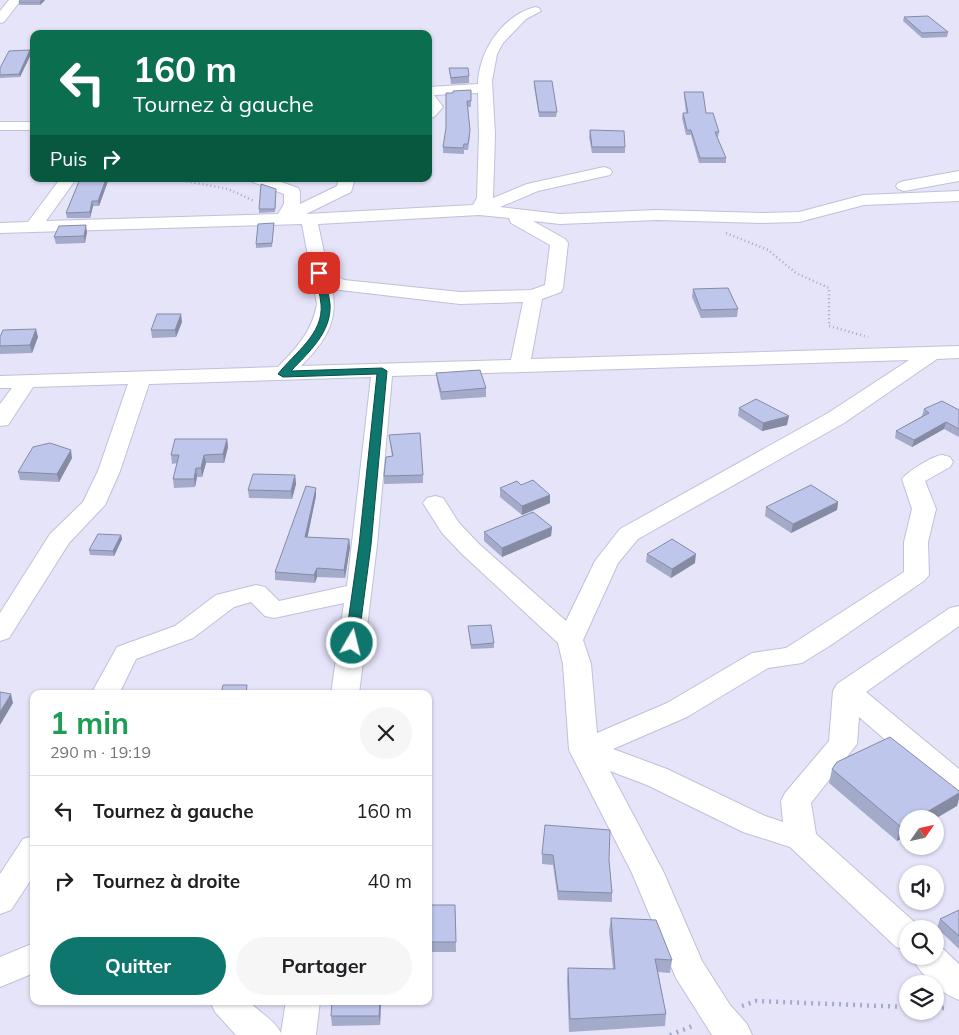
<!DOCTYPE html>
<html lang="fr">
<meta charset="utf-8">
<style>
:root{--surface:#fff;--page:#f6f6f6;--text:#202124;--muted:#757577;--line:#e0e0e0;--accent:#0f766e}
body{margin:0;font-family:Mulish,sans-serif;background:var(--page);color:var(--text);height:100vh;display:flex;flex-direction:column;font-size:19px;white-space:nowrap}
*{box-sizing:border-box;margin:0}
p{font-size:16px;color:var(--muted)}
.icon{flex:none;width:28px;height:28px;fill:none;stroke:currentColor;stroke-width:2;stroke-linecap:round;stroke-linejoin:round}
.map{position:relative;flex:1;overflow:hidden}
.panel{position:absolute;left:30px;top:690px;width:402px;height:315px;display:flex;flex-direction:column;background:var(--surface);border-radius:10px;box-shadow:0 1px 4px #0004}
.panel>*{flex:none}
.top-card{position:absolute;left:30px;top:30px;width:402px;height:152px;border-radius:10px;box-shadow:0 1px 4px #0004;background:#0b6e4f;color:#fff;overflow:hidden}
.needle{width:32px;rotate:56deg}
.controls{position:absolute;left:899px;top:810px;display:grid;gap:10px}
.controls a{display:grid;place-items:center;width:45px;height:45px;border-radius:50%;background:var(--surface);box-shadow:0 1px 4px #0004;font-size:25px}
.pin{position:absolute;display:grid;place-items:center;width:42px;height:42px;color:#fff;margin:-21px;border-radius:10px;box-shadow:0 2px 8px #0006}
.me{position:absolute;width:55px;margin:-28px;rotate:8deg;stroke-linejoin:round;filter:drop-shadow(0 0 4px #0008)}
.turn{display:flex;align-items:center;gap:18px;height:105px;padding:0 20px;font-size:22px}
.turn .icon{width:65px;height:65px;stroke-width:2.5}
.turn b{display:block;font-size:35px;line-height:42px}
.then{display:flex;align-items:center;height:48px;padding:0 20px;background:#0003;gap:10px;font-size:19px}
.round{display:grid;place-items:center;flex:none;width:52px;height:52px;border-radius:26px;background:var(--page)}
.headline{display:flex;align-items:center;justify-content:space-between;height:85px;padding:0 20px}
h1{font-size:30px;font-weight:700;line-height:38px;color:#1e9e55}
.button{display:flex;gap:10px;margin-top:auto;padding:10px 20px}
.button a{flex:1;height:58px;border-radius:30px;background:var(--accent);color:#fff;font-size:20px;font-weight:700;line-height:58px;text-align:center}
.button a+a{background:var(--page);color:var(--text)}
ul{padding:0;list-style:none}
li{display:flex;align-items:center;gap:15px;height:70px;padding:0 20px;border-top:1px solid var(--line)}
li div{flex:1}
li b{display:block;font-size:19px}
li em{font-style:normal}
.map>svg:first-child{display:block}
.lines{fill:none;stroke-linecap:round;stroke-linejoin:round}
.minor-casing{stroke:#bfc1d9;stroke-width:2}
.path-far1{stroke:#a3aad0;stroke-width:2.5;stroke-dasharray:1 3;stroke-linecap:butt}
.path{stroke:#a3aad0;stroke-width:4.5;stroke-dasharray:2 5;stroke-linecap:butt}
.minor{fill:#fff;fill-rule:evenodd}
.wall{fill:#a4aaca}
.shaded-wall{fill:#868ba4}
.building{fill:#bfc6eb;stroke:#868ba4}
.route{fill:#0f766e;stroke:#0a4d48}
</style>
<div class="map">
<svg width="959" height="1035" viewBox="0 0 959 1035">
<rect width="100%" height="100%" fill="#e5e4f9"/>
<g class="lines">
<!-- minor casing -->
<g class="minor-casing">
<path id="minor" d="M9 0H21L4 22 0 23V11Z
M535 7 539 8 541 11 526 19 503 43 497 54 492 81 495 134 493 198 527 184 604 167 610 169 612 172 610 175 538 191 500 207 560 214 657 210 762 213 799 212 863 195 959 191V201L864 205 799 222 762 223 657 220 560 224 533 221 565 239 568 243 563 288 561 292 542 299 531 359 959 346V358L937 359 844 423 638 539 618 563 583 640 591 664 597 733 667 703 752 653 786 648 904 572V542L912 509 902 479C907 472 932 456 942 455 943 455 949 457 950 457L953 462 950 467 925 481 936 509 928 542 929 575 925 580 831 645 802 663 768 668 687 717 613 749 667 769 765 816 783 822 781 801 785 793 829 741 833 691 837 684 950 608 959 606V626L866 692 959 769V797L948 794 859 717 857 744 811 803 816 834 920 927 921 929H908V951L896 947 790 847 743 832 647 785 610 771 664 873 702 961 730 1005 747 1024 752 1035H712L676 978 632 873 569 750 563 664 558 643 462 554 442 533 423 503 427 498 435 496 443 498 459 523 479 544 566 621 595 561 620 529 828 413 909 360 392 376 377 545 359 694H331L344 603 274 618 265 616 251 602 234 607 193 638 136 659 119 694H91L117 647 175 626 216 595 256 585 265 587 279 601 347 586 371 377 149 384 120 471 105 505 69 543 9 638 0 641V613L50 534 83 502 98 471 128 384 33 387 8 425 0 426V404L12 388H0V376L278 367C297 347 312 332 317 304L302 224 0 233V223L28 222 60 179H76L46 221 278 214 284 204V194L253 182 251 179H273L298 188 300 191V204L337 186 339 179H355L351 192 306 214 473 205 477 198 479 134 478 93 434 95 443 107 434 117 429 118V87L478 84C479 51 502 16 535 7ZM479 215 509 218 511 223 550 245 545 285 531 290 460 292 344 280 328 271 318 224ZM332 289 460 304 523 302 511 360 301 366C324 343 339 322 332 289Z
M0 122H34V130H0Z
M959 171V181L904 191 898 189 896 186 898 183 904 181Z
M34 836V875L11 910 0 914V874L23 839Z
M34 943V973L0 987V957Z
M935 944 940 946 959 964V1000C940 993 920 974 911 956H935Z
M210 1001H249C259 1013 274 1019 281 1033L286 1001H320L316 1035H236L215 1012Z"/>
</g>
<!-- path-far1 -->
<path class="path-far1" d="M175 179 228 189 254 201
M726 233 768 250 796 273 829 288V326L868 337"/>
<!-- path -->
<path class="path" d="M742 1006 756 1001 908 1007
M935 1008H949
M670 1035 695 1025"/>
<!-- minor -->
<use href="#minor" class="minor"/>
</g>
<!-- wall -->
<path class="wall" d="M20 0H45L40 5H19V2Z
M904 17 948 32 947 37 922 38 903 21Z
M30 50 31 54 20 77 0 78V68Z
M449 68 469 76V83L451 84Z
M534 81 557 112 556 117H539L534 86Z
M471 90V107H468L470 136 468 150H464V154L443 153V147L453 93Z
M684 92 706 113 719 132 718 137H717L726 158V163H699L691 135H686L682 118 683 113H686L684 96Z
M590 130 625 147V153H592L589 137Z
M80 179H107L108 181 99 206H93L90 218H67L66 213Z
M306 179H338L306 180Z
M276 193 275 212 259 213V209Z
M274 223 272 247 256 248V244Z
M87 232 85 243 56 244 54 237Z
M693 289 738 309 737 317 701 318 692 297Z
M182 322 176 337 152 338 151 330Z
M0 337H38L32 353 0 354Z
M436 373 486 388V397L441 400 437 381Z
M739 408 787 425 762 431 738 416Z
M924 409 959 410V437L944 429 912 447 895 438 896 431 922 416Z
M389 435 423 475V483L384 484V476L392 456 390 444Z
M227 439 228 447 224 463H206L202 477H197L195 487 174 488 173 479 177 463 172 464 171 455Z
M72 458 59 482 20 480 18 472Z
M295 475 296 484 292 499 249 498 248 490Z
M521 485 550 495V503L522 515 500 497V488Z
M316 496 307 537 349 539 350 547 345 578 317 577 315 583 275 580V572Z
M838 502 837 510 791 533 765 516 766 507Z
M552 527 551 536 502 557 484 541V532Z
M121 535 122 539 114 556 90 555 89 550Z
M647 554 695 563 671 578 646 562Z
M468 626 494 643V648L471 649Z
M832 769 957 806 908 819V835L897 841 829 783Z
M542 854 609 860 612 893V902L558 900 553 865 542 864Z
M429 905H455L456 952H429Z
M959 910V949L937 928 940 919Z
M611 918 672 960 670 973 658 972 666 1014 665 1026 569 1032 567 980 568 968 613 969 609 931Z
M381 1001 380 1025 332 1026 331 1016Z"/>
<!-- shaded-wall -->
<path class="shaded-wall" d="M42 0H45L40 5V2Z
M30 50 31 54 20 77 19 74Z
M106 179H107L108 181 99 206 98 201Z
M92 201 93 206 90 218V212Z
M86 225 87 232 85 243 84 236Z
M181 314 182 322 176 337 175 330Z
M36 329 38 337 32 353 30 345Z
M789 416 787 425 762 431 763 423Z
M946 422 944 429 912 447 914 440Z
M227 439 228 447 224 463 223 454Z
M71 450 72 458 59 482 57 474Z
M204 455 206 463 202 477 201 468Z
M196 468 197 477 195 487 194 479Z
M295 475 296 484 292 499 291 491Z
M316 488V496L306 545 305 537Z
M550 495V503L522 515V506Z
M838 502 837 510 791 533 793 524Z
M552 527 551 536 502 557V548Z
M121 535 122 539 114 556 113 551Z
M349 539 350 547 345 578 344 570Z
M696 554 695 563 671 578 672 569Z
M317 568V577L315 583 314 575Z
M11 694 13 703 0 725V712Z
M959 793V799L957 806 935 819H915Z
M908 823V835L897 841 901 827Z
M380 1001H381L380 1025 379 1016Z"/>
<!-- building -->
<path class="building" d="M20 0H42L40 2H19Z
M928 16 948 32 922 33 904 17Z
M30 50 19 74 0 75V68L9 51Z
M449 68H468L469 76 451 78Z
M534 81H552L557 112H539Z
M471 90V101H467L470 130 468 144H464L463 148 443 147 446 128V93H453V91Z
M684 92H703L706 113H713L719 132H715L726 158H700L691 130H687L683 113H688Z
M590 130 624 131 625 147H592Z
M80 179H106L98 201H92L90 212 66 213Z
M261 184 276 189 275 209H259Z
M274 223 272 243 256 244 258 224Z
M86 225 84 236 54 237 59 226Z
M728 288 738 309 701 310 693 289Z
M157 314H181L175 330H151Z
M36 329 30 345 0 346V337L3 330Z
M480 370 486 388 441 392 436 373Z
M756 399 789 416 763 423 739 408Z
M942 401 959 410V429L946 422 914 440 896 431 929 413 924 409Z
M420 433 423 475 384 476 386 457 393 456 389 435Z
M175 439H227L223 454 204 455 201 468H196L194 479H173L179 455H171Z
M50 443 71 450 57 474 18 472 33 447Z
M253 474 295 475 291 491 248 490Z
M533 480 550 495 522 506 500 488 517 481 521 485Z
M811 485 838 502 793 524 766 507Z
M306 486 316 488 305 537 349 539 344 570 317 568 314 575 275 572Z
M533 512 552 527 502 548 484 532Z
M98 534 121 535 113 551 89 550Z
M672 539 696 554 672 569 647 554Z
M491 625 494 643 471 645 468 626Z
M223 685H247L246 694H221Z
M0 692 11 694 0 712Z
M890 737 959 791V793L915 819H908V823L901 827 832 769 837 762Z
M545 825 610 830 609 860 612 893 558 891 553 855 542 854Z
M429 905H455L456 942H429Z
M959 910V936L940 919Z
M611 918 656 920 672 960 655 959 666 1014 570 1019 568 968 615 969Z
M332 1001H380L379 1016H331Z"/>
<!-- route -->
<path class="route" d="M319 271 323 273C325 283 329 294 330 304 332 332 308 353 291 371L382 368 387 371 371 545 358 643 352 647 345 643 359 545 377 374 283 377 278 374C294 353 324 334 321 304 320 294 317 283 315 273Z"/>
</svg>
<div class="controls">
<a><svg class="needle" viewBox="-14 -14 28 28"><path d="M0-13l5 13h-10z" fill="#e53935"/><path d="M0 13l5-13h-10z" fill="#757577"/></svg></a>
<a><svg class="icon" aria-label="sound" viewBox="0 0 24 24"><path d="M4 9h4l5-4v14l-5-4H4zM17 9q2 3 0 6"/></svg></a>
<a><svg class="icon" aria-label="search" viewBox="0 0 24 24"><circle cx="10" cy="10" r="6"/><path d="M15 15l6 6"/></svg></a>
<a><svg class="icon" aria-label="layers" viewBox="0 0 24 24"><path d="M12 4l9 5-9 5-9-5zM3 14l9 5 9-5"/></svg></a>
</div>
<div class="pin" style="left:319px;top:273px;background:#d93025"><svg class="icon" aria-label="arrive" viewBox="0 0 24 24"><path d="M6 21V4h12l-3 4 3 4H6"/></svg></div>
<svg class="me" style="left:352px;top:643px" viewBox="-20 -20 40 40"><circle r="17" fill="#0f766e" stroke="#fff" stroke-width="3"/><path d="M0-11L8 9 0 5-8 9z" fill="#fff"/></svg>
<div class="top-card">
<div class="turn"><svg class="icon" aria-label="left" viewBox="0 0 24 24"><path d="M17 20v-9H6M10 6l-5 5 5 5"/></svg><div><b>160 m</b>Tournez à gauche</div></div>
<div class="then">Puis<svg class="icon" aria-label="right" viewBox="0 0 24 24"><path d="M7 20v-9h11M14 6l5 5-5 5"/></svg></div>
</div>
<section class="panel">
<div class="headline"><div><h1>1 min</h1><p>290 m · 19:19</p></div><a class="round"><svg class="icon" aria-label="close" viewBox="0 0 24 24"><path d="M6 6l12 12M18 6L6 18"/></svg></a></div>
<ul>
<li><svg class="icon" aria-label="left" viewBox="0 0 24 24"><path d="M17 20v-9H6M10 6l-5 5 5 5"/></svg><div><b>Tournez à gauche</b></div><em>160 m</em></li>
<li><svg class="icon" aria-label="right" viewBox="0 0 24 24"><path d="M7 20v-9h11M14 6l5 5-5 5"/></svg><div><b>Tournez à droite</b></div><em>40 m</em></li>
</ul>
<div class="button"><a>Quitter</a><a>Partager</a></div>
</section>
</div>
